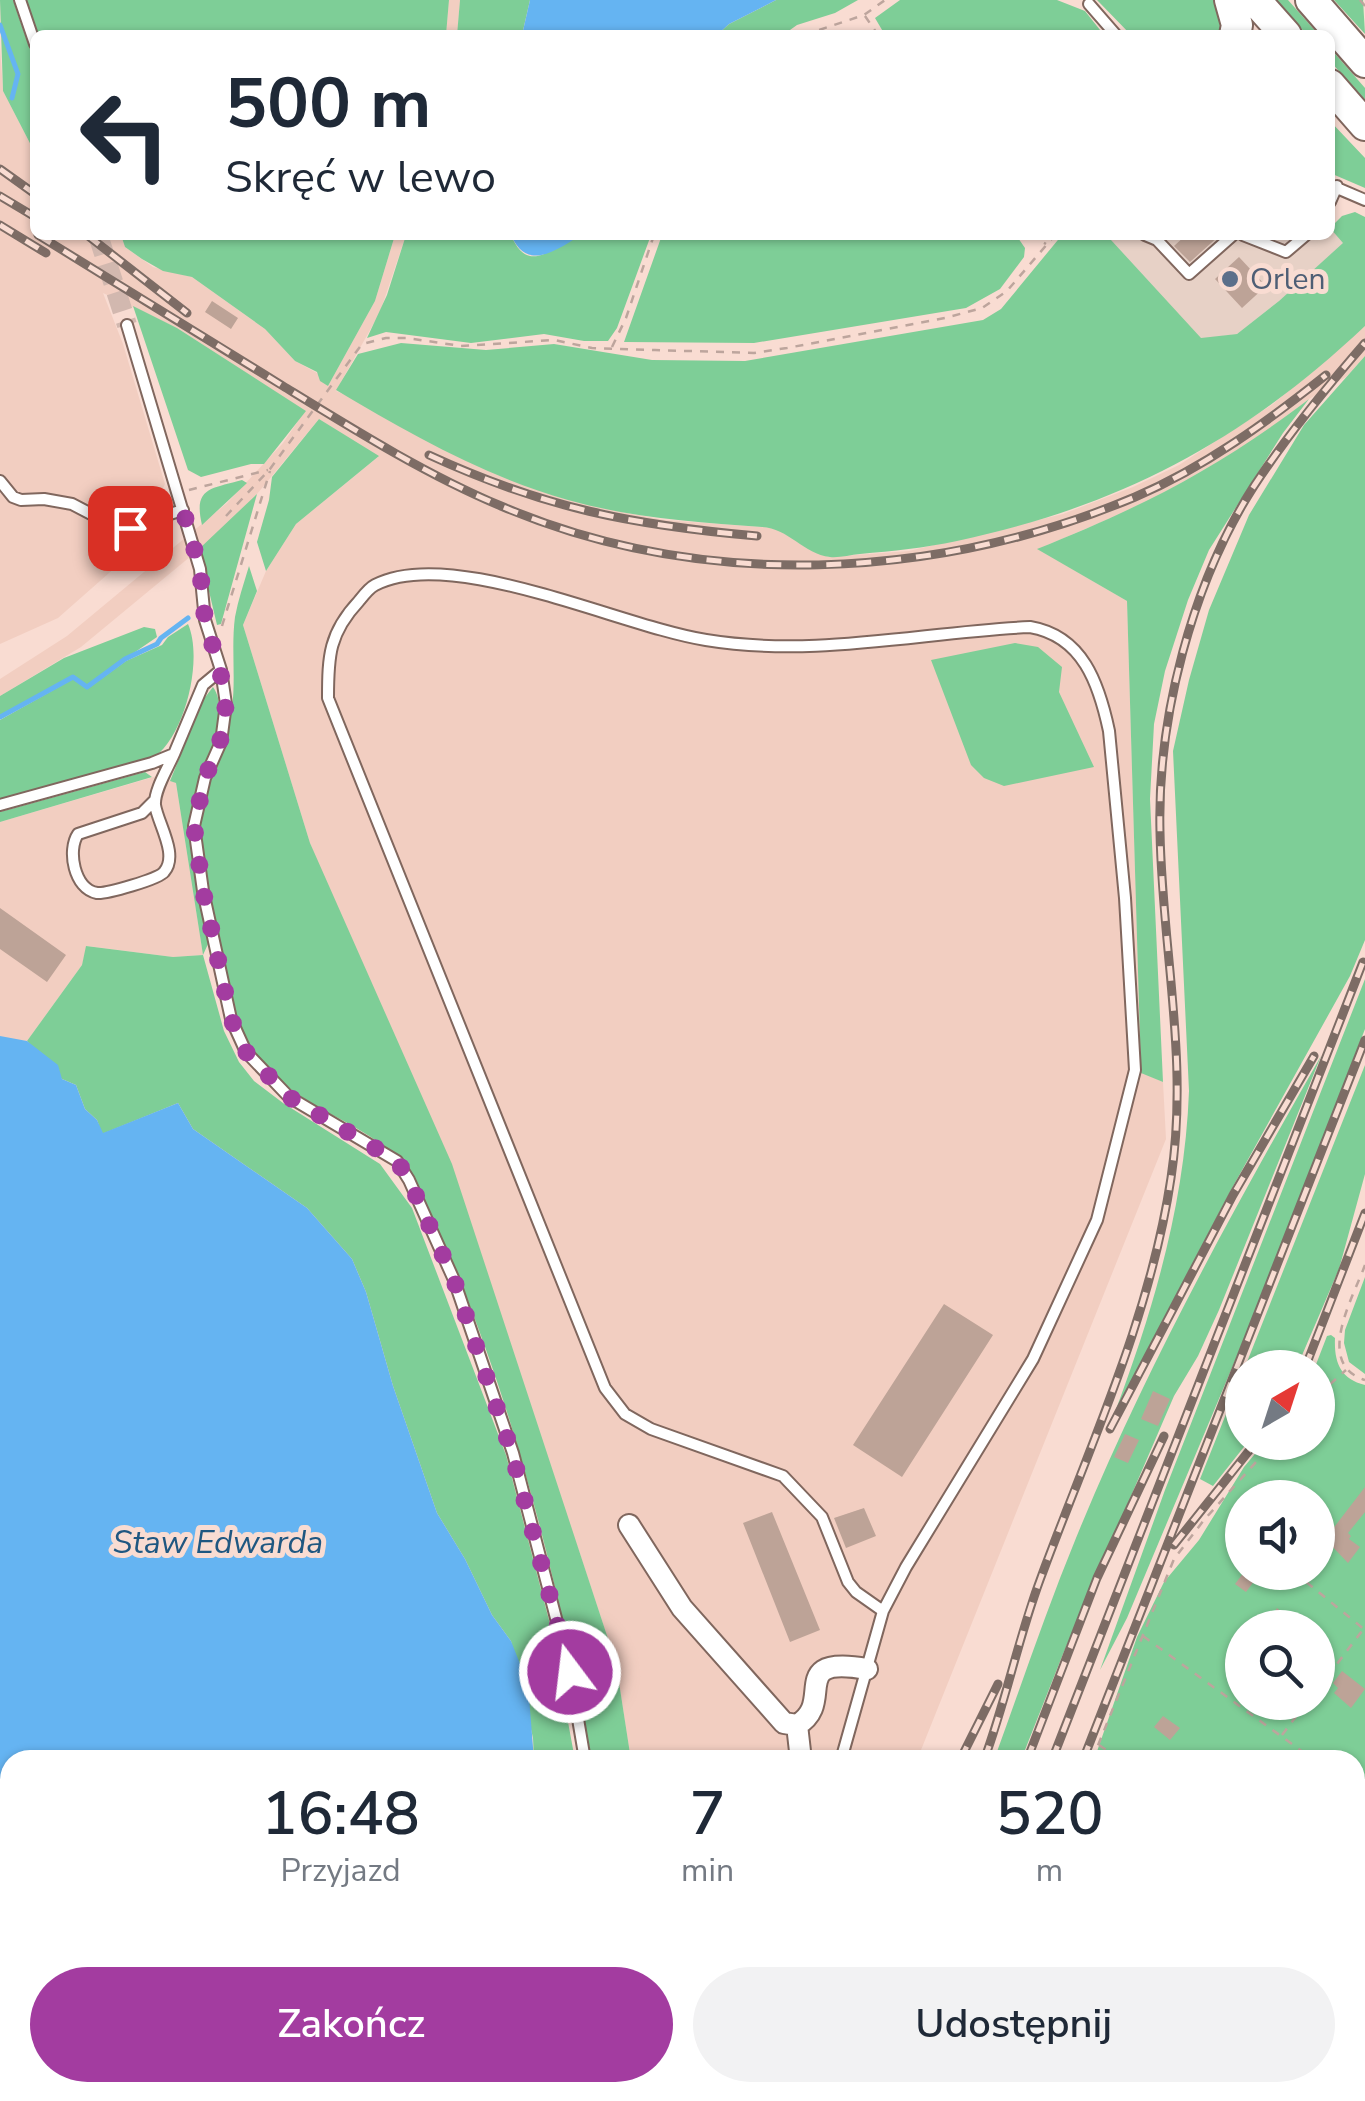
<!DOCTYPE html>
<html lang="pl">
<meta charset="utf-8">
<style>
:root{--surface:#fff;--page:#f2f2f3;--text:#1f2937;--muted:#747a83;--accent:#a33ca0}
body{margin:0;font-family:"Nunito Sans",sans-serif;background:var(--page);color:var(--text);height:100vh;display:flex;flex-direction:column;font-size:38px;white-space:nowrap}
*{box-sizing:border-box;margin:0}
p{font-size:32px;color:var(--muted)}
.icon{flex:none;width:55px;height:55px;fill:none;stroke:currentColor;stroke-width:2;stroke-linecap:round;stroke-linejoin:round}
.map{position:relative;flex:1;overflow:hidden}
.details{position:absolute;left:0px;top:1750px;width:1365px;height:352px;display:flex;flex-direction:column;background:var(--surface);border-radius:30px 30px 0 0;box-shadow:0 2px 8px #0004}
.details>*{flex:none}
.hud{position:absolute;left:30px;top:30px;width:1305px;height:210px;border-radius:15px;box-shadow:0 2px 8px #0004;background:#fff;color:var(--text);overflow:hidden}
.needle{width:65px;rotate:39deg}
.controls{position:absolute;left:1225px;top:1350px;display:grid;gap:20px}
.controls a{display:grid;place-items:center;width:110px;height:110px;border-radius:50%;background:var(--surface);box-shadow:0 2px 8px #0004;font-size:50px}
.pin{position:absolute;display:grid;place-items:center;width:85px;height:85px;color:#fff;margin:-42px;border-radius:20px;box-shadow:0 5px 15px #0006}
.me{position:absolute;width:110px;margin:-55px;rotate:345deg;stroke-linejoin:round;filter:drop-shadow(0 0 8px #0008)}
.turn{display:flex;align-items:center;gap:35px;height:210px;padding:0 30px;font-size:45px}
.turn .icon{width:130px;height:130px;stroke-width:2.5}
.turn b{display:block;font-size:70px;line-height:85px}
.eta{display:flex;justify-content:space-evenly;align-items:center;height:170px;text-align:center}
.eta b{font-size:60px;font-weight:600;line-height:70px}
.action{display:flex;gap:20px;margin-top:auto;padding:20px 30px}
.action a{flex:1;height:115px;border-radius:60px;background:var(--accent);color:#fff;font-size:40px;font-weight:600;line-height:115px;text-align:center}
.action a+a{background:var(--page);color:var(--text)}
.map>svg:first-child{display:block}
.commercial{fill:#e7d1c6}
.built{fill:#f2cec1}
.green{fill:#7ece97;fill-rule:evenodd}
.water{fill:#65b4f2}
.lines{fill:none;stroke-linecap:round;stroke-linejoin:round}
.stream{stroke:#65b4f2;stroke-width:5}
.building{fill:#bda397}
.minor-tunnel{stroke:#d2b8af;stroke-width:20;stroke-dasharray:20 10;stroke-linecap:butt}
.service-casing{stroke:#80675e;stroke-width:14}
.minor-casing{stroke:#80675e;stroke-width:24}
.primary-casing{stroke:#80675e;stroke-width:34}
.path{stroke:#bda59d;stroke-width:2.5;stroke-dasharray:8 8;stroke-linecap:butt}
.service{stroke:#fff;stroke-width:10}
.minor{stroke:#fff;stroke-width:20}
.primary{stroke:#fff;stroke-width:30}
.rail-casing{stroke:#7d6c65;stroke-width:9}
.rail{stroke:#f9dcd2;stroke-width:5;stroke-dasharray:15;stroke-linecap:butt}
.route{stroke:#a33ca0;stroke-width:18;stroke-dasharray:0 32.4}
.service-dot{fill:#5c6f8a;stroke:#f9dcd2;stroke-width:4}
.labels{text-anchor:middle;stroke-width:10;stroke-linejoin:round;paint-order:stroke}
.service-label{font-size:30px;fill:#4e5e75;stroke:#f9dcd2;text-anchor:start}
.water-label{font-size:32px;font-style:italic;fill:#1f5781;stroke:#f9dcd2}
</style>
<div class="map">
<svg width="1365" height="2101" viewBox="0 0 1365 2101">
<rect width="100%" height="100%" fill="#f9dcd2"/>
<!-- commercial -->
<path class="commercial" d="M1330 227 1344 243 1279 301 1237 334 1201 339 1105 235H1330Z"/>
<!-- built -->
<path class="built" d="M449 0H460L457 35H446Z
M0 46 3 91 35 153V235H121L125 247 153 267 192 277 265 329 295 361 317 373 328 386 375 301 395 235H406L380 312 336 391 616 511 665 520 774 528 828 557 909 551 1063 514 1133 487 1179 465 1273 404 1365 326V356L1346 377 1309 399 1253 442 1144 504 1038 549 1127 601 1141 1072 1163 1082 1166 1139 917 1760H631L616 1663 579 1551 310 843 243 625 266 571 296 524 378 457 319 419 257 494 214 537 81 647 0 696V679L67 636 227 503 283 443 305 411 177 328 103 293 123 344 165 484 157 501 142 509 151 536 58 618 0 644Z
M157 776 176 783 203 955 173 957 87 946 82 965 27 1041 5 1039 0 1036V822Z"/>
<!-- green -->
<path class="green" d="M0 0H13L35 64V153L3 91Z
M26 0H449L446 35H37Z
M460 0H530L522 35H457Z
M776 0H858L835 13 797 25 783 35H717L729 24Z
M900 0H1057L1085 11 1104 35H885L875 18Z
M1097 0H1222L1227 35H1131Z
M1276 0H1288L1319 35H1307Z
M1334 0H1363L1365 34Z
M1330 48 1365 88V100L1330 61Z
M1330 121 1365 158V188L1330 173Z
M1355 212 1365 217V326C1243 441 1121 506 957 541 924 548 893 551 860 554 850 555 839 558 830 557 804 554 788 528 762 527 696 522 632 518 568 500 486 477 408 433 336 390L358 354 401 343 486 350 554 344 652 360 745 361 983 320 1001 309 1062 235H1105L1111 240 1201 338 1237 334 1279 301 1343 243 1330 228 1342 216Z
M121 235H395L375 301 328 386 320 381 317 372 295 361 265 329 192 277 163 271 142 259 125 247Z
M406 235H511C530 281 557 239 585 235 606 232 630 235 651 235L617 328 608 341H584L544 334 471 343 386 332 367 338 387 295Z
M662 235H1016L1025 248 1024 257 1000 289 966 308 754 343 624 342Z
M133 306 177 328 306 411 264 464H251L201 477 188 470Z
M1365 356V940L1350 976 1231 1190 1115 1412C1154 1308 1185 1202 1189 1091L1173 751 1189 680 1209 610 1249 515 1304 425Z
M1309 399 1283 433 1209 550 1188 600 1165 671 1154 724 1150 799 1163 1082 1141 1073 1127 601 1037 549C1142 507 1219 468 1309 399Z
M319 419 379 456 296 524 266 571 257 542 269 500 272 477Z
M242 480 247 483 202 525C193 487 211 489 242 480Z
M257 494 221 624 217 625 199 549Z
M249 566 257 591 243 625 310 843 452 1164 616 1663 631 1760H592C554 1566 505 1360 415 1182 392 1137 335 1121 296 1093 281 1083 264 1065 252 1051 233 1027 196 857 199 824 202 783 227 749 232 708 236 678 231 647 235 617 238 600 244 583 249 566Z
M188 624C204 660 184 741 150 760L0 802V720L73 679 87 689 126 661 162 645 168 637Z
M144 627 155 629 157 637 87 685 72 676 0 715V696L64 658Z
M1015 643 1038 647 1062 667 1059 692 1094 767 1004 786 984 778 971 765 931 660Z
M213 687C234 716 198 789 191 821 187 842 204 918 208 944L203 955 224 1031 239 1062 254 1081 283 1103 380 1164 412 1208 506 1455 550 1624 575 1760H534L533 1738 511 1641 492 1615 465 1559 437 1513 393 1386 366 1292 352 1259 307 1208 193 1129 178 1103 102 1134 97 1120 85 1109 76 1085 62 1079 27 1041 82 965 86 946 173 957 203 955 176 783 170 781 203 700Z
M145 772 152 777 0 822V812Z
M1365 979V1029L1260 1301 1127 1618 1100 1670 1165 1490Z
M1321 1056 1219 1310 1198 1356 1174 1396 1063 1654 1021 1760H994C1021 1686 1046 1611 1076 1538 1144 1371 1232 1212 1321 1056Z
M1365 1065V1174L1339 1269 1297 1367H1245Z
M1365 1277V1374L1349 1362 1344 1343 1345 1330Z
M1331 1335 1335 1338C1334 1362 1340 1379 1365 1385V2033L1355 2043V1760H1094L1137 1637 1164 1582 1199 1540 1244 1467 1264 1443 1318 1442 1315 1367 1327 1336ZM1242 1498H1318V1572H1242ZM1242 1628H1318V1702H1242Z
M1242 1374V1442L1247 1443 1213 1486 1200 1479Z
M0 2074 10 2082V2092L24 2093 36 2101H0Z
M558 2092 620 2093 621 2101H555Z
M977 2092H1251V2093L1243 2101H974Z
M632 2093V2092L772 2093 769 2101H633Z"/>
<!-- water -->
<path class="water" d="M530 0H776L729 24 717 35H522Z
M511 235H581C555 251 527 272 511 235Z
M0 1036 27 1041 58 1065 62 1079 76 1085 85 1109 97 1120 103 1133 178 1103 193 1129 307 1208 352 1259 366 1292 393 1386 437 1513 465 1559 492 1615 511 1641 528 1684 534 1760H10V2082L0 2074Z
M24 2093 558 2092V2093L555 2101H36Z"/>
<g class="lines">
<!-- stream -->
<path class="stream" d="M0 25 18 74 12 98
M0 717 73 677 87 687 125 659 157 644 161 638 188 618"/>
</g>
<!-- building -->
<path class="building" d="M1186 235H1220L1190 262 1174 246Z
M1239 257 1266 286 1242 308 1215 279Z
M212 301 238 318 231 329 205 312Z
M0 908 66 955 47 982 0 949Z
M944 1304 993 1335 902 1477 853 1445Z
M1153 1391 1170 1399 1158 1426 1141 1419Z
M1125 1434 1139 1440 1128 1463 1114 1457Z
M1365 1487V1512L1348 1533 1351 1536 1349 1539 1360 1547 1348 1563 1325 1539Z
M864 1508 876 1536 846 1548 834 1518Z
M772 1512 820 1630 790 1642 743 1523Z
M1244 1572 1255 1580 1246 1592 1235 1584Z
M1277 1608 1288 1617 1279 1628 1269 1620Z
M1342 1671 1365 1689 1351 1708 1334 1693 1338 1688 1333 1683Z
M1163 1716 1180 1728 1170 1740 1154 1727Z"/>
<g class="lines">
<!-- minor-tunnel -->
<path class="minor-tunnel" d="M98 235 127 325"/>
<!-- service casing -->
<g class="service-casing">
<path id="service" d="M20 0 35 44
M1089 4 1116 35
M1330 185 1365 200
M1330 202 1337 186
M1145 235 1157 240 1189 274 1233 235
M1243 235 1286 252 1306 235
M127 325 200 569 205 620 221 670 226 704 221 742 205 778 194 826 203 891 231 1019 246 1052 289 1097 397 1161 409 1180 454 1280 513 1453 570 1672 585 1760
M0 481 13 497 21 500 44 499 72 504 120 529 183 510
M154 801 142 813 78 834C67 850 74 889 97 893 106 894 159 879 164 872 179 855 158 824 155 805 154 790 168 768 174 754
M0 805 152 763 174 754 203 685 221 670
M841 1760 883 1611 906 1567 1033 1359 1097 1220 1135 1070 1125 898 1109 731C1099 684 1083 636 1030 627 922 632 815 658 706 640 622 627 451 545 375 585 369 588 363 596 359 601 329 633 328 656 328 698L605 1388 625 1414 651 1429 783 1476 822 1517 848 1582 856 1592 883 1611
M626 2092 627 2101
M780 2101 782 2092"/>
</g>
<!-- minor casing -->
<g class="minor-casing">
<path id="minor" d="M629 1525 682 1608 784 1723 797 1725C837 1702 785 1655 867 1669
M797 1725 801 1760"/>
</g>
<!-- primary casing -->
<g class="primary-casing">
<path id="primary" d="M1230 0 1237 25 1235 35
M1255 0 1286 35
M1311 0 1365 62
M1330 85 1365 125"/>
</g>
<!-- path -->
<path class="path" d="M1360 0 1365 6
M865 16 878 35
M804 35 864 15 885 0
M1030 235 1046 244
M612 347 626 318 654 235
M189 490 268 470
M226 516 270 469 362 344 386 338H407L461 346 554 340 592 348 655 350 754 353 787 348 945 318 982 308 1007 291 1055 235
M222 626 270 471
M1365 1265C1353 1298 1314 1364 1365 1380
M1318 1395 1346 1370
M1234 1523 1242 1530
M1294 1572 1365 1630
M1143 1636 1314 1760
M1318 1689 1365 1627
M1282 1735 1307 1702
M1099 1745 1121 1760
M1092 1760 1174 1559 1204 1520 1274 1442
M1355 1790 1365 1798
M1355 1845 1365 1831
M1034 2092 1046 2101
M972 2101 975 2092
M1168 2101 1174 2092"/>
<!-- service -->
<use href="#service" class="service"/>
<!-- minor -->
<use href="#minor" class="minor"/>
<!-- primary -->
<use href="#primary" class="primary"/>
<!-- rail casing -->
<g class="rail-casing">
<path id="rail" d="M0 169 35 194
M0 196 35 217
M0 225 46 253
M38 235C119 285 201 335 283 386 353 429 425 474 501 506 701 591 936 581 1135 497 1205 467 1267 422 1326 375
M87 235 187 313
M429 455C544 508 632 525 757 536
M1305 1368 1365 1213
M1110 1429 1233 1195 1314 1056
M1174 1545 1256 1442
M960 1760 998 1684
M984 1760C1006 1701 1018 1639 1040 1580 1089 1447 1150 1319 1171 1178 1189 1060 1162 949 1160 832 1157 718 1192 583 1254 486 1287 436 1325 389 1365 343
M1027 1760 1097 1578 1164 1436
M1052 1760 1363 962
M1083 1760 1365 1040
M857 2101 858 2092
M883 2101 884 2092
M932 2101 933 2092
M953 2101 955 2092"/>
</g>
<!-- rail -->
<use href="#rail" class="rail"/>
</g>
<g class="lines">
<!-- route -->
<path class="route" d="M130 528 183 510 200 569 205 620 220 670 226 704 220 742 205 778 194 826 203 891 231 1019 246 1052 289 1097 397 1161 409 1180 454 1280 512 1453 570 1672"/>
</g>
<!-- markers -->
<circle class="service-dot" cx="1230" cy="279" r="10"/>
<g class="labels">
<!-- service labels -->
<g class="service-label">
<text x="1250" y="289">Orlen</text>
</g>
<!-- water labels -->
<g class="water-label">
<text x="218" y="1553">Staw Edwarda</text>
</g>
</g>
</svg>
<div class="controls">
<a><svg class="needle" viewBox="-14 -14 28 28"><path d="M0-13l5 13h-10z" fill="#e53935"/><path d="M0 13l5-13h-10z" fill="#747a83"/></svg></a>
<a><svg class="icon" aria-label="sound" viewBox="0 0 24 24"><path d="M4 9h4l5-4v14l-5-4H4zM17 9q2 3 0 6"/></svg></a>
<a><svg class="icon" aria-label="search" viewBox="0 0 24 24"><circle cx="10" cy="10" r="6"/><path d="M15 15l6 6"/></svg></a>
</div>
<div class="pin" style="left:130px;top:528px;background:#d93025"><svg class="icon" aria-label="arrive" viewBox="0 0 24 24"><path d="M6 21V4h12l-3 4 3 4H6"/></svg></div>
<svg class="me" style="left:570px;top:1672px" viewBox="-20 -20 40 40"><circle r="17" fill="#a33ca0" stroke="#fff" stroke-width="3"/><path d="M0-11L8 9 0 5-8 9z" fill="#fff"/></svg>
<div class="hud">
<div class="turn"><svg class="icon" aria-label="left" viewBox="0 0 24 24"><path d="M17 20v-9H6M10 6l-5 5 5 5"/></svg><div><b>500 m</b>Skręć w lewo</div></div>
</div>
<section class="details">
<div class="eta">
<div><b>16:48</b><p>Przyjazd</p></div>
<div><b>7</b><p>min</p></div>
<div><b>520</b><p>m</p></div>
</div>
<div class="action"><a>Zakończ</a><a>Udostępnij</a></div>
</section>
</div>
